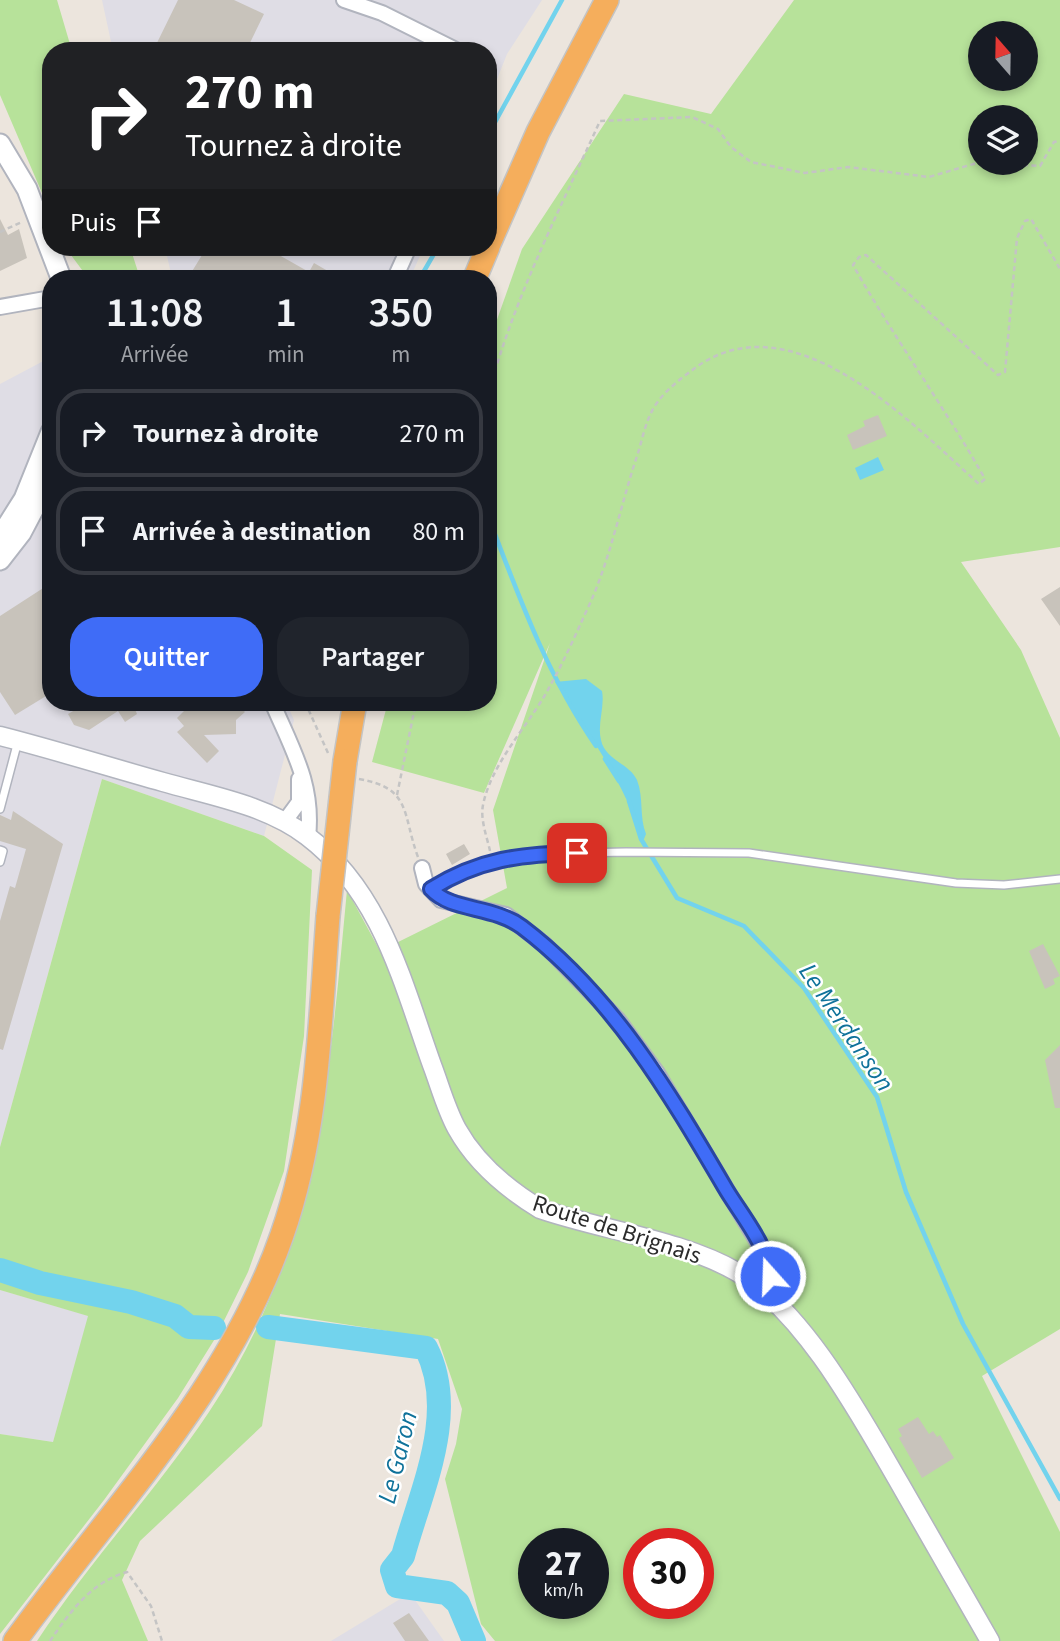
<!DOCTYPE html>
<html lang="fr">
<meta charset="utf-8">
<style>
:root{--surface:#171b24;--page:#20242c;--text:#f1f3f6;--muted:#9ea1a6;--line:#363941;--accent:#3f6cf7}
body{margin:0;font-family:"Source Sans 3",sans-serif;background:var(--page);color:var(--text);height:100vh;display:flex;flex-direction:column;font-size:26px;white-space:nowrap}
*{box-sizing:border-box;margin:0}
p{font-size:23px;color:var(--muted)}
.icon{flex:none;width:38px;height:38px;fill:none;stroke:currentColor;stroke-width:2;stroke-linecap:round;stroke-linejoin:round}
.map{position:relative;flex:1;overflow:hidden}
.panel{position:absolute;left:42px;top:270px;width:455px;height:441px;display:flex;flex-direction:column;background:var(--surface);border-radius:28px;box-shadow:0 4px 10px #0003}
.panel>*{flex:none}
.top-card{position:absolute;left:42px;top:42px;width:455px;height:214px;border-radius:28px;box-shadow:0 4px 10px #0003;background:#202124;color:#fff;overflow:hidden}
.needle{width:46px;rotate:340deg}
.buttons{position:absolute;left:968px;top:21px;display:grid;gap:14px}
.buttons a{display:grid;place-items:center;width:70px;height:70px;border-radius:50%;background:var(--surface);box-shadow:0 4px 10px #0003;font-size:35px}
.speed{position:absolute;left:518px;top:1528px;display:flex;gap:14px;font-size:35px;font-weight:700;text-align:center}
.speed>*{display:grid;place-content:center;width:91px;height:91px;border-radius:50%;background:var(--surface);box-shadow:0 4px 10px #0003;line-height:1}
.speed small{font-size:18px;font-weight:400}
.speed .limit{border:10px solid #d22;background:#fff;color:#111}
.pin{position:absolute;display:grid;place-items:center;width:60px;height:60px;color:#fff;margin:-30px;border-radius:14px;box-shadow:0 4px 10px #0006}
.me{position:absolute;width:77px;margin:-38px;rotate:340deg;stroke-linejoin:round;filter:drop-shadow(0 0 5px #0008)}
.turn{display:flex;align-items:center;gap:24px;height:147px;padding:0 28px;font-size:32px}
.turn .icon{width:91px;height:91px;stroke-width:2.5}
.turn b{display:block;font-size:49px;line-height:60px}
.then{display:flex;align-items:center;height:66px;padding:0 28px;background:#0003;gap:14px;font-size:26px}
.eta{display:flex;justify-content:space-evenly;align-items:center;height:119px;text-align:center}
.eta b{font-size:42px;font-weight:600;line-height:49px}
.button{display:flex;gap:14px;margin-top:auto;padding:14px 28px}
.button a{flex:1;height:80px;border-radius:28px;background:var(--accent);color:#fff;font-size:28px;font-weight:600;line-height:80px;text-align:center}
.button a+a{background:var(--page);color:var(--text)}
ul{padding:0;list-style:none}
li{display:flex;align-items:center;gap:21px;height:88px;margin:0 14px 10px;padding:0 14px;border:4px solid var(--line);border-radius:28px}
li div{flex:1}
li b{display:block;font-size:26px}
li em{font-style:normal}
.map>svg:first-child{display:block}
.industrial{fill:#dfdde5}
.green{fill:#b7e29a;fill-rule:evenodd}
.water{fill:#72d3ed}
.lines{fill:none;stroke-linecap:round;stroke-linejoin:round}
.stream{stroke:#72d3ed;stroke-width:4.5}
.river{stroke:#72d3ed;stroke-width:24}
.building{fill:#c8c3bb}
.service-casing{stroke:#b1b4be;stroke-width:10}
.minor-casing{stroke:#b1b4be;stroke-width:18}
.tertiary-casing{stroke:#b1b4be;stroke-width:21}
.secondary-casing{stroke:#b1b4be;stroke-width:23}
.trunk-casing{stroke:#c4c4c4;stroke-width:26}
.path{stroke:#c4c4c4;stroke-width:2.5;stroke-dasharray:5 3.5;stroke-linecap:butt}
.service{stroke:#fff;stroke-width:7}
.minor{stroke:#fff;stroke-width:14}
.tertiary{stroke:#fff;stroke-width:18}
.secondary{stroke:#fff;stroke-width:19}
.trunk{stroke:#f5ae5c;stroke-width:23}
.trunk-bridge-casing{stroke:#c4c4c4;stroke-width:26;stroke-linecap:butt}
.trunk-bridge{stroke:#f5ae5c;stroke-width:23}
.route-casing{stroke:#2946a1;stroke-width:18}
.route{stroke:#3f6cf7;stroke-width:12}
.labels{text-anchor:middle;stroke-width:5;stroke-linejoin:round;paint-order:stroke}
.street-label{font-size:24px;fill:#2b2b2b;stroke:#fff}
.water-label{font-size:26px;font-style:italic;fill:#0f729a;stroke:#fff}
</style>
<div class="map">
<svg width="1060" height="1641" viewBox="0 0 1060 1641">
<rect width="100%" height="100%" fill="#ece5dd"/>
<!-- industrial -->
<path class="industrial" d="M102 0H542L507 54 488 102V51H113Z
M165 247H424L410 278H172Z
M51 357V702H286L294 720 264 836 102 779 0 1147V384Z
M0 1290 89 1316 53 1442 0 1434Z
M410 1593 444 1641H331Z"/>
<!-- green -->
<path class="green" d="M0 0H57L72 51H51V214L0 95Z
M794 0H1060V547L961 562 1021 650 1060 738V1329L982 1376 1060 1532V1641H495L481 1624 445 1479 456 1444 462 1409 438 1339 280 1314 262 1426 140 1541 122 1580 148 1641H37C90 1561 156 1491 209 1412 318 1248 329 1080 347 890L380 951 507 888 493 810 550 643 484 793 372 762 388 702H488V345L522 249 624 94 711 114ZM980 33H1026V79H980ZM980 117H1026V163H980ZM534 1544H593V1603H534ZM639 1544H698V1603H639Z
M65 247H130L140 278H88Z
M102 779 264 836 312 870 304 1036 284 1171 248 1272 216 1337 178 1398 104 1500 0 1634V1434L53 1442 88 1316 0 1290V1147Z"/>
<!-- water -->
<path class="water" d="M878 457 884 470 860 480 855 468Z
M586 679 602 691C605 707 597 724 601 740 605 760 629 763 637 780 644 798 639 817 646 834L644 839H641C625 781 587 733 555 682Z"/>
<g class="lines">
<!-- stream -->
<path class="stream" d="M488 135 562 0
M420 278 438 247
M488 516C519 597 547 675 596 746
M605 759 619 781
M629 801 641 839 677 898 744 926 804 988 877 1097 906 1192 963 1324 1060 1499"/>
<!-- river -->
<path class="river" d="M0 1270 40 1283 131 1302 175 1316 189 1327 214 1328
M268 1327 426 1348C459 1413 421 1490 403 1556L392 1570 397 1586 447 1593 458 1603 474 1641"/>
</g>
<!-- building -->
<path class="building" d="M178 0H234L264 14 246 51H153Z
M0 219 8 235 19 229 27 258 0 271Z
M207 247H274L272 251 309 272 314 263 340 278H200L191 273Z
M878 415 887 436 853 450 847 435 865 426 863 421Z
M51 583V693L15 715 0 692V616Z
M1060 587V626L1041 599Z
M70 702H132L137 714 125 722 118 711 89 730 74 725 68 714 75 710Z
M193 702H235L245 712 236 720V734L204 735 219 751 207 763 177 732 184 726 177 718Z
M13 811 63 844 3 1050 0 1049V921L10 886 15 888 26 849 0 841V815L11 820Z
M464 844 470 854 452 865 446 854Z
M1043 944 1060 976 1053 979 1055 984 1045 989 1029 951Z
M1060 1045V1108H1055L1045 1060Z
M918 1417 929 1434 933 1431 937 1437 940 1435 954 1458 922 1478 899 1438 902 1436 898 1429Z
M409 1613 429 1641H405L393 1623Z"/>
<g class="lines">
<!-- service casing -->
<g class="service-casing">
<path id="service" d="M0 809 18 741
M0 850 3 851 0 862
M431 889 476 865 528 854 626 852 749 853 956 883 1004 885 1060 879"/>
</g>
<!-- minor casing -->
<g class="minor-casing">
<path id="minor" d="M344 0 382 13 458 51
M395 278 409 247
M0 307 51 298
M272 702C292 749 314 784 308 837
M285 821 299 802V779
M422 868 426 884 441 900 506 915 545 945 618 1020 657 1073 769 1261 770 1276 762 1290"/>
</g>
<!-- tertiary casing -->
<g class="tertiary-casing">
<path id="tertiary" d="M0 736C55 750 109 767 163 782 212 796 266 805 307 836 381 892 402 981 432 1065 440 1086 446 1109 457 1129 476 1163 507 1189 540 1209 601 1230 682 1240 737 1272 805 1312 861 1417 900 1484 930 1536 960 1589 990 1641"/>
</g>
<!-- secondary casing -->
<g class="secondary-casing">
<path id="secondary" d="M0 144 27 189 61 278
M0 537 24 499 51 432
M0 560 21 533 51 476"/>
</g>
<!-- trunk casing -->
<g class="trunk-casing">
<path id="trunk" d="M488 246 538 132 607 0
M475 278 488 247
M345 761 355 702
M15 1641C110 1510 228 1391 282 1235 318 1132 320 1024 328 916"/>
</g>
<!-- path -->
<path class="path" d="M989 163 1040 166 1054 142 1060 141
M0 232 22 222
M488 396C513 300 559 211 600 121L692 117 718 129 731 147 751 162 805 173 848 167 929 177 980 162
M305 702 328 753
M359 779C412 788 402 814 418 857
M397 795 416 702
M490 851C487 837 480 819 483 805 491 765 525 729 545 695 560 669 573 641 585 614 610 563 620 506 638 453 642 440 645 425 651 413 660 394 679 380 695 368 793 297 912 424 979 484L985 479C944 406 894 338 853 265L859 257 866 255 998 375 1005 372 1017 238 1025 221 1031 219 1060 269
M50 1641C70 1612 91 1582 127 1572L151 1606 162 1641"/>
<!-- service -->
<use href="#service" class="service"/>
<!-- minor -->
<use href="#minor" class="minor"/>
<!-- tertiary -->
<use href="#tertiary" class="tertiary"/>
<!-- secondary -->
<use href="#secondary" class="secondary"/>
<!-- trunk -->
<use href="#trunk" class="trunk"/>
<!-- trunk-bridge casing -->
<g class="trunk-bridge-casing">
<path id="trunk-bridge" d="M328 916 345 761"/>
</g>
<!-- trunk-bridge -->
<use href="#trunk-bridge" class="trunk-bridge"/>
</g>
<g class="lines">
<!-- route casing -->
<g class="route-casing">
<path id="route" d="M577 853C521 854 479 859 431 889 452 912 492 905 522 927 613 996 670 1094 727 1191 743 1217 767 1245 770 1276"/>
</g>
<!-- route -->
<use href="#route" class="route"/>
</g>
<g class="labels">
<!-- street labels -->
<g class="street-label">
<text transform="translate(617 1229) rotate(18)" y="8">Route de Brignais</text>
</g>
<!-- water labels -->
<g class="water-label">
<text transform="translate(847 1027) rotate(56)" y="9">Le Merdanson</text>
<text transform="translate(397 1457) rotate(-76)" y="9">Le Garon</text>
</g>
</g>
</svg>
<div class="buttons">
<a><svg class="needle" viewBox="-14 -14 28 28"><path d="M0-13l5 13h-10z" fill="#e53935"/><path d="M0 13l5-13h-10z" fill="#9ea1a6"/></svg></a>
<a><svg class="icon" aria-label="layers" viewBox="0 0 24 24"><path d="M12 4l9 5-9 5-9-5zM3 14l9 5 9-5"/></svg></a>
</div>
<div class="speed"><div>27<small>km/h</small></div><div class="limit">30</div></div>
<div class="pin" style="left:577px;top:853px;background:#d93025"><svg class="icon" aria-label="arrive" viewBox="0 0 24 24"><path d="M6 21V4h12l-3 4 3 4H6"/></svg></div>
<svg class="me" style="left:770px;top:1276px" viewBox="-20 -20 40 40"><circle r="17" fill="#3f6cf7" stroke="#fff" stroke-width="3"/><path d="M0-11L8 9 0 5-8 9z" fill="#fff"/></svg>
<div class="top-card">
<div class="turn"><svg class="icon" aria-label="right" viewBox="0 0 24 24"><path d="M7 20v-9h11M14 6l5 5-5 5"/></svg><div><b>270 m</b>Tournez à droite</div></div>
<div class="then">Puis<svg class="icon" aria-label="arrive" viewBox="0 0 24 24"><path d="M6 21V4h12l-3 4 3 4H6"/></svg></div>
</div>
<section class="panel">
<div class="eta">
<div><b>11:08</b><p>Arrivée</p></div>
<div><b>1</b><p>min</p></div>
<div><b>350</b><p>m</p></div>
</div>
<ul>
<li><svg class="icon" aria-label="right" viewBox="0 0 24 24"><path d="M7 20v-9h11M14 6l5 5-5 5"/></svg><div><b>Tournez à droite</b></div><em>270 m</em></li>
<li><svg class="icon" aria-label="arrive" viewBox="0 0 24 24"><path d="M6 21V4h12l-3 4 3 4H6"/></svg><div><b>Arrivée à destination</b></div><em>80 m</em></li>
</ul>
<div class="button"><a>Quitter</a><a>Partager</a></div>
</section>
</div>
